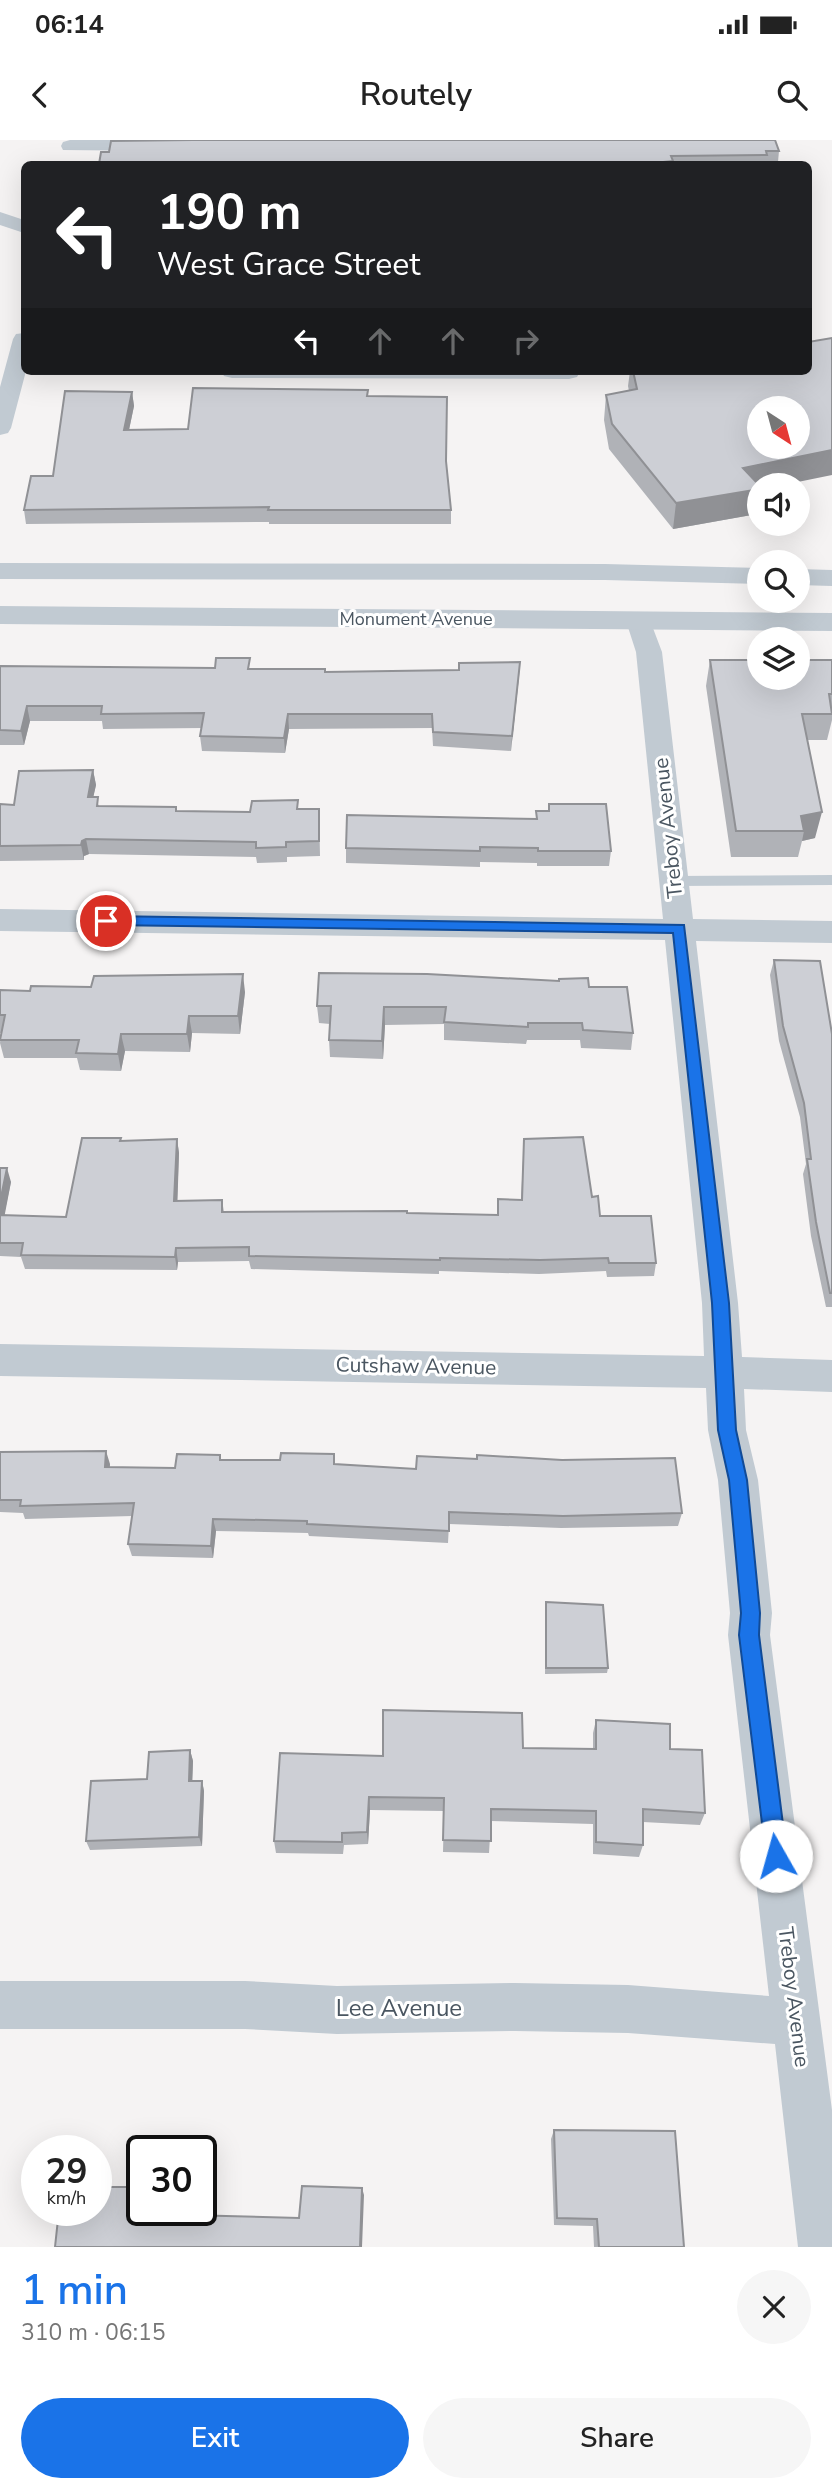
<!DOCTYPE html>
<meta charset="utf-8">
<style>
:root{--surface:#fff;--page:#f6f6f6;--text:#222;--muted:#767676;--accent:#1a73e8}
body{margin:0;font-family:"Nunito Sans",sans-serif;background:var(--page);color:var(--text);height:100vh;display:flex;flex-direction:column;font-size:26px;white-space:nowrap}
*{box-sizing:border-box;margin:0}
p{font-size:23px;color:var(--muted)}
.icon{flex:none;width:38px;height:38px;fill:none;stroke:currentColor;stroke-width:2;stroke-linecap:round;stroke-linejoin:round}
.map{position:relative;height:2107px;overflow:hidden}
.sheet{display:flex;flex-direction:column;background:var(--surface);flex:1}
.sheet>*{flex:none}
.top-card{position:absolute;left:21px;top:21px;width:791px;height:214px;border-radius:10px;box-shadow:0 7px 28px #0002;background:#202124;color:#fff;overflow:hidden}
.needle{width:46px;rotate:144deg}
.fabs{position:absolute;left:747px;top:256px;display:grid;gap:14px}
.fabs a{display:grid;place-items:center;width:63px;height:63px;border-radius:50%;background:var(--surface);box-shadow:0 7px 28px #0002;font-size:35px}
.speed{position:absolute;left:21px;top:1995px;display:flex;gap:14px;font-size:35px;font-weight:700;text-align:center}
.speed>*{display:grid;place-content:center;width:91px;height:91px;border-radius:50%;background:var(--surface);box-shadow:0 7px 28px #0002;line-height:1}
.speed small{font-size:18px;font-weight:400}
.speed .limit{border:4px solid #111;border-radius:10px;background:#fff;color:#111}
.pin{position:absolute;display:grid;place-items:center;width:60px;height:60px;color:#fff;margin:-30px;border:4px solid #fff;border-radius:50%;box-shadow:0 2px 7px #0007}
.me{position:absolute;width:77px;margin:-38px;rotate:353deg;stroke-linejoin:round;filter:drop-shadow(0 0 5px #0008)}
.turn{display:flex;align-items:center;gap:24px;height:147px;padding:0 21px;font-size:32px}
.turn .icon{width:91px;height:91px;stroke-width:2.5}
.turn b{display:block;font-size:49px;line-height:60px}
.lanes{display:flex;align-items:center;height:66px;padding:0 21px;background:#0003;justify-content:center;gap:35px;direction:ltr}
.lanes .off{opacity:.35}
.round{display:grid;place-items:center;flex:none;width:74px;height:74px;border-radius:37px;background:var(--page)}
.headline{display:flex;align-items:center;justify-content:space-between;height:119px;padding:0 21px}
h1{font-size:42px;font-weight:600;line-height:52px;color:var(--accent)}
.button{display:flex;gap:14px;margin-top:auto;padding:14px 21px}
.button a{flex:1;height:80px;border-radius:42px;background:var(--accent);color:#fff;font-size:28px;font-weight:600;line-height:80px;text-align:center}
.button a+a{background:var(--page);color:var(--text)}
.status{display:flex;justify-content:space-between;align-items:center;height:49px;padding:0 35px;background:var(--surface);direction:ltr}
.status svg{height:19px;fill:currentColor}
header{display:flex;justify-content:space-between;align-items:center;height:91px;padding:0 21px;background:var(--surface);font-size:32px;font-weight:600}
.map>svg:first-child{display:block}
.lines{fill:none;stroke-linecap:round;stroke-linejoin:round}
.service{fill:#c1cad2;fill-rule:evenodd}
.minor{fill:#c1cad2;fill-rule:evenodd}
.tertiary{fill:#c1cad2;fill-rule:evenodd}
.wall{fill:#b0b2b7}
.shaded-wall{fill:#909195}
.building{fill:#cdcfd5;stroke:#909195;stroke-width:2;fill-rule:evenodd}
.route{fill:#1a73e8;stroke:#114b97;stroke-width:2}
.labels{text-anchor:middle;stroke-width:6;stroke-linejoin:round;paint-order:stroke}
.far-street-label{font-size:18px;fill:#4a5661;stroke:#fff}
.street-label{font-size:21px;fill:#4a5661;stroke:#fff}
.near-street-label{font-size:24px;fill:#4a5661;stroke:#fff}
</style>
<div class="status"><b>06:14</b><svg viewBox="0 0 49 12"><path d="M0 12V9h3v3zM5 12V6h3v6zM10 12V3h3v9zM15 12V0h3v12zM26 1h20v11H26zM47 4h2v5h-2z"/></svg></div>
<header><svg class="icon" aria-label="back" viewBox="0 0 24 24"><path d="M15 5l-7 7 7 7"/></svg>Routely<svg class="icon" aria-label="search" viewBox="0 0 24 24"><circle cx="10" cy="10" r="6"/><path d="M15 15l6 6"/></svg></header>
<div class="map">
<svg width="832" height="2107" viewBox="0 0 832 2107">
<rect width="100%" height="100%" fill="#f5f3f3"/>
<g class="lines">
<!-- service -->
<path class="service" d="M832 735V745L673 746 665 741 673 736Z"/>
<!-- minor -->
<path class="minor" d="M70 0H161L168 5 159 11 63 10 61 6 63 2Z
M0 72 24 80V93L0 85Z
M24 193 26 231 11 288 8 293 0 295V247L13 199 16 194Z
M221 231H579L580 232 577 237 569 239 232 238 224 236Z
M639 473 648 475 662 512 693 779 832 781V803L696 801 738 1163 742 1217 832 1220V1252L744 1249 746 1290 758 1340 772 1473 770 1495 832 1970V2107H798L775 1904 628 1893 515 1891 337 1894 245 1889H0V1841H245L337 1846 515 1843 628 1845 769 1856 728 1495 730 1473 718 1340 708 1290 706 1248 0 1236V1204L704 1216 702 1163 665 800 0 791V769L663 779 636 512 626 481 630 475Z"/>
<!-- tertiary -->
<path class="tertiary" d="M0 423 605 424 760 428V444L605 440 0 439Z
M798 429 832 430V446L798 445Z
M0 466 832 473V491L0 484Z"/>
</g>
<!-- wall -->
<path class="wall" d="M779 11 778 22H766V24H99Z
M630 231H808L760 345 757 374 673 389 609 309 604 280 606 255 629 251 628 246Z
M132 252 134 266 129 290 188 289 368 256 446 322 451 370V384H269V382L26 384 24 370 53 336Z
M710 520H832V580L827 600H807L815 698 802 701 798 717H731L706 546Z
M520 522 511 611 433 606 432 588 289 589 285 613 202 611 200 596 202 588 103 589 102 581H30L24 605H0V526L251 529 325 532 459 530Z
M93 630 96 645 93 657 100 667 177 671 250 672 319 669 320 716 287 717V722L257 723 256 717 89 714 84 716V720L0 721V664L14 665Z
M549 664 611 711 609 726H537V723L480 722V727L346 723V708L536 679V671H549Z
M774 820 832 894V1167H826L811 1096 803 1034 806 1024 800 977 779 901 770 835Z
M589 847 633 893 631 910 581 908 580 900H527L526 904 444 900V884L385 885 383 919 330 917 329 900 330 884 319 883 317 866Z
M0 850 245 852 240 894 192 893 190 912 125 911 121 931 80 930 77 918H4L0 903 1 893H0Z
M177 999 179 1013 177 1061 222 1060 224 1072 497 1075 498 1059 521 1060 524 999 592 1057 600 1076 656 1123 654 1136 607 1137 606 1131 539 1134 439 1131V1134L251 1129 249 1121 178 1122 177 1130 25 1129 21 1117 0 1116V1028L11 1042 4 1075 66 1077 122 1001Z
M0 1312 110 1324V1327L175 1328 220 1315 221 1320 335 1324 682 1373 678 1386 561 1388 449 1384 448 1403 309 1396 308 1393 216 1391 213 1418 132 1416 128 1404 132 1376 25 1379 23 1373 0 1372Z
M546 1462 608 1528 607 1533 545 1534Z
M596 1580 670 1609 705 1673 700 1685 643 1682V1705L639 1717 593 1714V1684L491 1681 489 1713 443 1712 444 1671 370 1670 368 1704 344 1705 343 1714 276 1713 274 1701 383 1616 523 1608 593 1609V1593Z
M190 1610 193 1621 192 1641H202L204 1651 202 1706 90 1710 86 1701 147 1639Z
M554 1990 684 2107H594L593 2086 554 2085 551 1999Z"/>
<!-- shaded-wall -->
<path class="shaded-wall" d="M132 252 134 266 126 304 124 290Z
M832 310V335L783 345H760V360L757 374 673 389 676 363 743 328Z
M520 522 519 537 511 611 512 596Z
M27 566 30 581 24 605 21 591Z
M288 574 289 589 285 613 284 598Z
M93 630 96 645 90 672 88 657Z
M822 672 815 698 802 701 804 691 801 676Z
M86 699 89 714 84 716V720L81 705 82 701Z
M243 834 245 852 240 894 238 876Z
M384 867 385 885 383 919 382 901Z
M189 876 192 893 190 912 187 894Z
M121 894 125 911 121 931 118 914Z
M177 999 179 1013 177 1075 174 1061Z
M7 1028 11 1042 2 1089 0 1083V1062Z
M176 1108 178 1122 177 1130 175 1117Z
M106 1311 110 1324 108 1340 105 1327Z
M213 1379 216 1391 213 1418 211 1406Z
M190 1610 193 1621 192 1651 189 1641Z
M202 1641 204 1651 202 1706 199 1697Z
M369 1657 370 1670 368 1704 367 1692Z
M138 2047 142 2052V2066L137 2060Z
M362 2048 364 2055 362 2107H360Z
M186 2070H191L190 2082 186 2075Z"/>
<!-- building -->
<path class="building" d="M193 0H775L779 11H766L767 15 671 16 673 21 662 22 663 24H99L101 12H109L111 1Z
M832 198V310L743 328 760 346V349L676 363 612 284 606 255 637 249 633 231H808V202ZM760 268H798V306H760Z
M193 248 368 250 367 256 447 257 446 321 451 370H268L269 367 24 370 31 336H53L65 251 132 252 124 290 188 289Z
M216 518H250L248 529H325V532L459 530V523L520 522 512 596 433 592 432 574H288L284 598 200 596 204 573 101 574 102 566H27L21 591 0 590V526L215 528Z
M710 520H760V537H798V520H832V554H829L832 574H802L822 672 801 676 804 691H736Z
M93 630 88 657H98L97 666 176 667V671L250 672 252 661 298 660 297 669H319V701L286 702V707L256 708V702L86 699 82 701 81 705 0 706V664L14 665 19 631Z
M549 664H606L611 711H538V708L480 707V711L346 708 347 675 537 679 536 671H549Z
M774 820 820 821 832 894V1153H830L816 1082 807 1019H811L804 963 783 886Z
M319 833 427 834 559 841V839L588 838 589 847H627L633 893 583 890 582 883H528V887L444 882 446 867H384L382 901 329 900 331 866H317Z
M243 834 238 876H189L187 894H121L118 914 76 913 79 900H0L5 875H0V850L30 851 31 846 91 847 94 836Z
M583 997 592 1057 598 1056 600 1076H651L656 1123H609L608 1118 540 1120 440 1118V1120L249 1116V1107L176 1108 175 1117 21 1115 23 1103H0V1075L66 1077 82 998H121L120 1001 177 999 174 1061 222 1060V1072L407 1071V1073L498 1075V1059L522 1060 524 999Z
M0 1028H7L0 1062Z
M106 1311 105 1327 175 1328 177 1314 220 1315V1320H280L281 1313 334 1314V1324L416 1329 417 1316 477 1319V1315L562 1320 675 1318 682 1373 563 1376 449 1372V1391L307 1384V1381L213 1379 211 1406 128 1404 134 1363 20 1366 21 1360H0V1312Z
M546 1462 603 1465 608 1528H546Z
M383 1570 522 1573 523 1608 596 1609V1580L670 1584V1609L702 1610 705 1673 643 1669V1705L596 1702V1671L491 1669V1701L443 1700 444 1658 369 1657 367 1692 342 1693V1702L274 1701 280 1613 383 1616Z
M190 1610 189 1641H202L199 1697 86 1701 91 1641 147 1639 149 1612Z
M554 1990 675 1991 684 2107H599L597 2079 557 2078Z
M302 2046 362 2048 360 2107H55L59 2070H96V2047H138L137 2060H142V2070H186V2075L299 2078Z"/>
<!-- route -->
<path class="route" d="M106 776 684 785 729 1163 736 1290 747 1340 760 1473 759 1495 787 1716 784 1724 776 1727 769 1724 766 1716 739 1495 741 1473 729 1340 718 1290 712 1163 673 793 106 785 99 781Z"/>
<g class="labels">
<!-- far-street labels -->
<g class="far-street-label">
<text x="416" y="485">Monument Avenue</text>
</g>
<!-- street labels -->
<g class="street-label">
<text transform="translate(668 688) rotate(-96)" y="7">Treboy Avenue</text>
<text transform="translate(416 1226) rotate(1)" y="7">Cutshaw Avenue</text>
<text transform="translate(794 1857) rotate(83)" y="7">Treboy Avenue</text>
</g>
<!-- near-street labels -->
<g class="near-street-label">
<text x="399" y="1876">Lee Avenue</text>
</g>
</g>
</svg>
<div class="fabs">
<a><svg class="needle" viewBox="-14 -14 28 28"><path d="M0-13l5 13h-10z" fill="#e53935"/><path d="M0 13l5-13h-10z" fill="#767676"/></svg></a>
<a><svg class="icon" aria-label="sound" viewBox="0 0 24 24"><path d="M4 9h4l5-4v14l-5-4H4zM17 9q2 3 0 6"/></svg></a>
<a><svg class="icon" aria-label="search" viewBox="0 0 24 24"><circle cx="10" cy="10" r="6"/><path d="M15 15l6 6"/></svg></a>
<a><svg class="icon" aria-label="layers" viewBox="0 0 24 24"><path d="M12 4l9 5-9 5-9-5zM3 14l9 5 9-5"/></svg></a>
</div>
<div class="speed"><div>29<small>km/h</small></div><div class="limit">30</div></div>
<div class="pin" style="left:106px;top:781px;background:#d93025"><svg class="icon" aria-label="arrive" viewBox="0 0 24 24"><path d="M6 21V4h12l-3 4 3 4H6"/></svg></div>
<svg class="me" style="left:776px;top:1716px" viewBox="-20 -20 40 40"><circle r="19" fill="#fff"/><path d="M0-13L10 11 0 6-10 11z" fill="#1a73e8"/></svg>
<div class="top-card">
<div class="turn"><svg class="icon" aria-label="left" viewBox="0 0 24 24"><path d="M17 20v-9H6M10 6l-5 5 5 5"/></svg><div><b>190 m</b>West Grace Street</div></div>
<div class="lanes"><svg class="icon" aria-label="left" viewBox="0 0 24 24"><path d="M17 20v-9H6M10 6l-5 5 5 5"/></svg><svg class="icon off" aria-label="ahead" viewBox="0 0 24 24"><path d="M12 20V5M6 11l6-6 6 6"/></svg><svg class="icon off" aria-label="ahead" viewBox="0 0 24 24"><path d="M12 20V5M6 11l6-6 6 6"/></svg><svg class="icon off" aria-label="right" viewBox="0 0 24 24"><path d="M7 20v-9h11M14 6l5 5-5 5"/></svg></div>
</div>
</div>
<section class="sheet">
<div class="headline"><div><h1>1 min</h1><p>310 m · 06:15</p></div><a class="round"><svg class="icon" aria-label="close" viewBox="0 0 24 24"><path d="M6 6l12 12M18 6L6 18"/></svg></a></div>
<div class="button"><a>Exit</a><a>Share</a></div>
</section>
